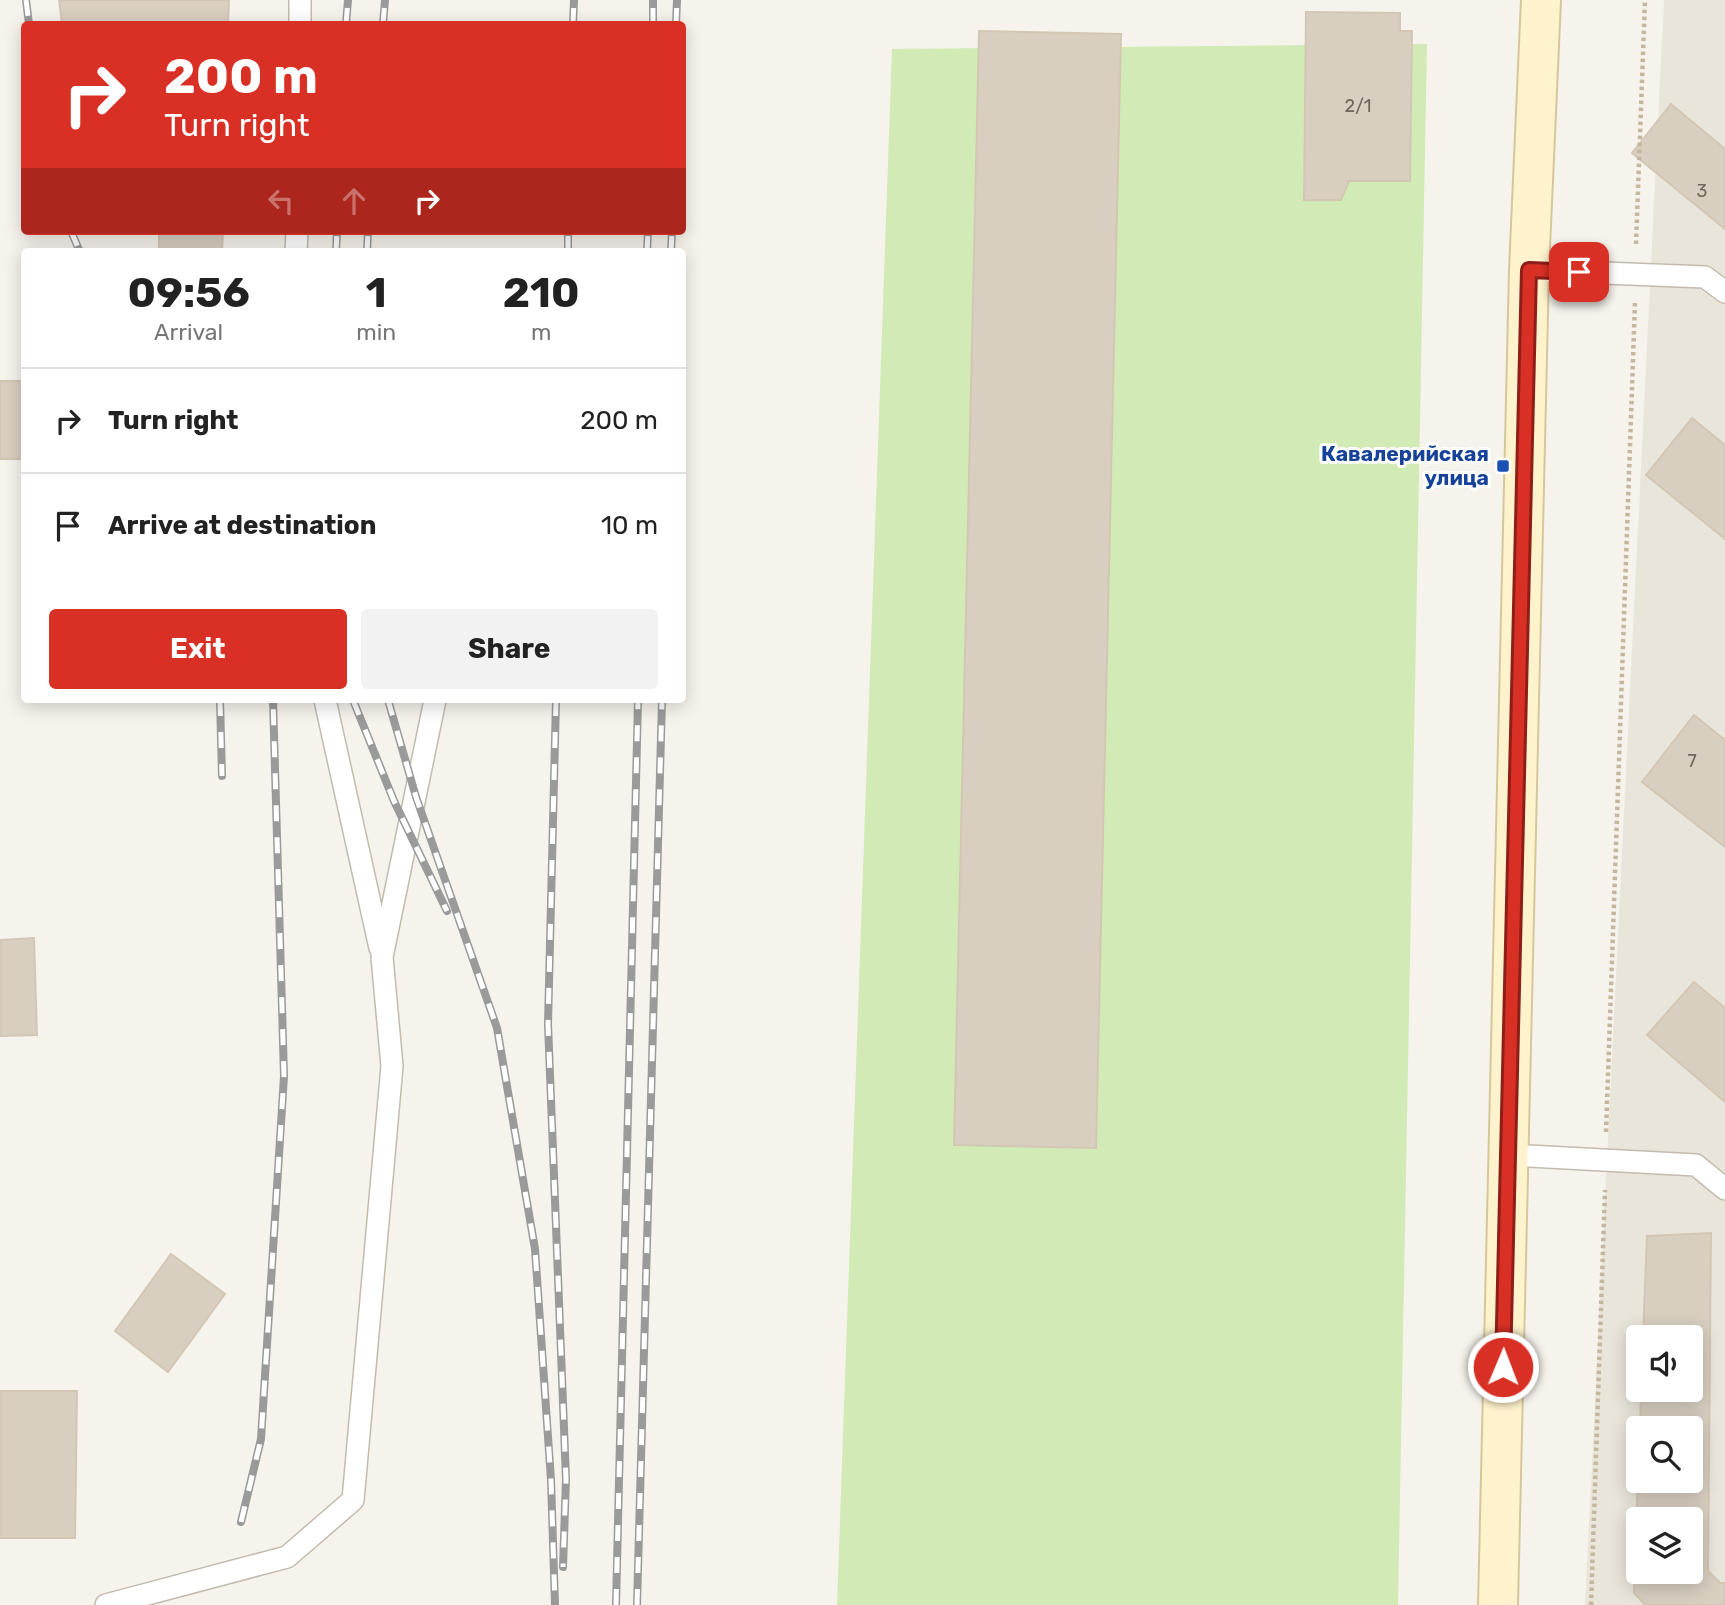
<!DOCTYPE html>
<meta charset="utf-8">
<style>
:root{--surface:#fff;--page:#f2f2f2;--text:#222;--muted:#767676;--line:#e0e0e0;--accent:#d93025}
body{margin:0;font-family:Rubik,sans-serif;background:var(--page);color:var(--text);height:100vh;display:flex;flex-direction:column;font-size:26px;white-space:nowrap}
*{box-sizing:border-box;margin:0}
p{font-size:23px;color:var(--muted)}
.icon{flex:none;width:38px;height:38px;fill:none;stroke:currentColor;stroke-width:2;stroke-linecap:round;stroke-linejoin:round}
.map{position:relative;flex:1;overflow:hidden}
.side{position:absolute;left:21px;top:248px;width:665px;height:455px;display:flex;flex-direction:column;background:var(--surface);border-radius:7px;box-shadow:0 4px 18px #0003}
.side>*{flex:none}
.top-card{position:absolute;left:21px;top:21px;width:665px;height:214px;border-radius:7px;box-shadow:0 4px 18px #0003;background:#d93025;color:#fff;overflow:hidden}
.buttons{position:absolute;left:1626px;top:1325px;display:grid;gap:14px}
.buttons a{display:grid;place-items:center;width:77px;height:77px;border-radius:7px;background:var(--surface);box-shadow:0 4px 18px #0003;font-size:35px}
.pin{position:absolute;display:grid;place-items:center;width:60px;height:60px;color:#fff;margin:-30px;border-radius:14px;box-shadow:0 4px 10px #0006}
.me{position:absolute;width:77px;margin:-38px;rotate:1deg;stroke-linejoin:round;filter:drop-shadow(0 0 5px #0008)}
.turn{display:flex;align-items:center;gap:24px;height:147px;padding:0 28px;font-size:32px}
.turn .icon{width:91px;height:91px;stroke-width:2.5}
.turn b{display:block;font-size:49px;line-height:60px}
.lanes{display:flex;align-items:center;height:66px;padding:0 28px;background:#0003;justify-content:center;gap:35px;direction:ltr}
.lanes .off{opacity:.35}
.eta{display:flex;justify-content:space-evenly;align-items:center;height:119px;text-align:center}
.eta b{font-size:42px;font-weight:700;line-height:49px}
.cta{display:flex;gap:14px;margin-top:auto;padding:14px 28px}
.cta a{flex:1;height:80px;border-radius:7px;background:var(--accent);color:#fff;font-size:28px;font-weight:700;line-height:80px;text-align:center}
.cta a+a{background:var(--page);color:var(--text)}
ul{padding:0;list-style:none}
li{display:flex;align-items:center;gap:21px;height:105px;padding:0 28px;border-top:2px solid var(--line)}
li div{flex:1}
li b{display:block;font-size:26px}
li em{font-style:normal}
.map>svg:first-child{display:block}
.residential{fill:#eae5da;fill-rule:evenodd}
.green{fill:#d2eab5}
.building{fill:#d8cfc1;stroke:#d3c7b4;stroke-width:2;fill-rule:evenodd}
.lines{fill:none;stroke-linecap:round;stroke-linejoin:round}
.lane-casing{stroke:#c2bbae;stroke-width:24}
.secondary-casing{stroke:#d6c79b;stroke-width:42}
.path{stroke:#c4b79f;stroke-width:4.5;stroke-dasharray:3.5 3.5;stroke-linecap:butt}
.lane{stroke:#fff;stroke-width:21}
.secondary{stroke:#fff3cd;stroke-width:38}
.rail-casing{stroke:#9a9a9a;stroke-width:8}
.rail{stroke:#fff;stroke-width:5;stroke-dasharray:16;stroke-linecap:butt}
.route-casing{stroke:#8d1f18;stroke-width:18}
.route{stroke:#d93025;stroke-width:12}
.transit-dot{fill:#1a4fb4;stroke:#fff;stroke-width:2.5}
.labels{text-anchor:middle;stroke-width:6;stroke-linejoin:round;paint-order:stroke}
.number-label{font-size:18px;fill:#6e675b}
.transit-label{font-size:21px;font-weight:bold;fill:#164399;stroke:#fff;text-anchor:end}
</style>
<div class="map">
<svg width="1725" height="1605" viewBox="0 0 1725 1605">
<rect width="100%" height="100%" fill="#f6f3ec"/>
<!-- residential -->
<path class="residential" d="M1664 0H1725V1605H1585ZM1638 1337H1690V1390H1638ZM1638 1428H1690V1480H1638ZM1638 1519H1690V1572H1638Z"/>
<!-- green -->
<path class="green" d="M1427 44 1398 1605H837L892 49Z"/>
<!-- building -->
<path class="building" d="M59 0H229L228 24H62Z
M1306 12 1400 13V31H1412L1410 181H1349L1341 200H1304Z
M979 31 1121 34 1096 1148 954 1145Z
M1671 104 1725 149V229L1632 153Z
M159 231H223L222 252H159Z
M0 381H24V459H0Z
M1692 418 1725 445V539L1646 475Z
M1694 715 1725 740V847L1642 782Z
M34 938 37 1035 0 1036V940Z
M1694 982 1725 1008V1102L1647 1035Z
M1711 1233 1708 1571 1720 1583H1725V1605H1645L1634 1593 1638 1475V1480H1690V1428H1640L1641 1390H1690V1337H1643L1647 1236ZM1638 1519H1690V1572H1638Z
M171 1254 225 1294 168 1372 115 1331Z
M0 1391H77L75 1538H0Z"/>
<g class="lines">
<!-- lane casing -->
<g class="lane-casing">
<path id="lane" d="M300 24V0
M296 252 297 231
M1529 270 1705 277 1725 292
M325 700 380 948
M1508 1155 1696 1165 1725 1189
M106 1605 287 1557 353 1500 392 1066 382 957 435 700"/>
</g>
<!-- secondary casing -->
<g class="secondary-casing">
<path id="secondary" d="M1498 1605 1529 270 1541 0"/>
</g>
<!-- path -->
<path class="path" d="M1636 244 1645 0
M1606 1132 1635 302
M1591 1605 1605 1190"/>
<!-- lane -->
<use href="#lane" class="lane"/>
<!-- secondary -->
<use href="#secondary" class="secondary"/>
<!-- rail casing -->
<g class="rail-casing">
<path id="rail" d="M26 0 29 24
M346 24 348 0
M383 24 385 0
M573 24 574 0
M653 24V0
M676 24 677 0
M71 231 80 252
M336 252 337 231
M367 252 368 231
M568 252V231
M647 252 648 231
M671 252 672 231
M220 700 222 776
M353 700 394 801 447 911
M388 700 416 797 497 1028 535 1249 551 1480 555 1605
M556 700 548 1024 566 1479 563 1567
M241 1522 261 1439 284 1076 273 700
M616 1605 638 700
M637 1605 662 700"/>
</g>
<!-- rail -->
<use href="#rail" class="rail"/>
</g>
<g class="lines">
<!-- route casing -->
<g class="route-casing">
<path id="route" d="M1503 1367 1529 270 1579 272"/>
</g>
<!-- route -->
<use href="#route" class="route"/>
</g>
<!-- markers -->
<rect class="transit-dot" x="1496" y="459" width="14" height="14" rx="3.5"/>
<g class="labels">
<!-- number labels -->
<g class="number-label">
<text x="1358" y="112">2/1</text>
<text x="1702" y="197">3</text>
<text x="1692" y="767">7</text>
</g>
<!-- transit labels -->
<g class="transit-label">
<text x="1489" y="461">Кавалерийская<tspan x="1489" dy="24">улица</tspan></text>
</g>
</g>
</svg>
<div class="buttons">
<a><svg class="icon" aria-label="sound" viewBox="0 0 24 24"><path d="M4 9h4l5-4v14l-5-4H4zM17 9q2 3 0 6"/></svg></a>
<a><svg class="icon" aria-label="search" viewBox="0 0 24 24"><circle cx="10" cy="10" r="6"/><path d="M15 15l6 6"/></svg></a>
<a><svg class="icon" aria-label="layers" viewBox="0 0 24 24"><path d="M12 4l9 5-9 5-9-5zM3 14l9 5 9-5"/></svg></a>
</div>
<div class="pin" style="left:1579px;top:272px;background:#d93025"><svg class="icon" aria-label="arrive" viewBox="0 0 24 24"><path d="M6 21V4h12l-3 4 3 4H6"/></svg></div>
<svg class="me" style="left:1503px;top:1367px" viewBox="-20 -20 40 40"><circle r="17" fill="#d93025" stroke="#fff" stroke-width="3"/><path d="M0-11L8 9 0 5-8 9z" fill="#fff"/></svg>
<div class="top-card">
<div class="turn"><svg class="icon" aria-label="right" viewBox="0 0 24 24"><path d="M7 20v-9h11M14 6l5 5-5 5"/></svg><div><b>200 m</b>Turn right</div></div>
<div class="lanes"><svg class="icon off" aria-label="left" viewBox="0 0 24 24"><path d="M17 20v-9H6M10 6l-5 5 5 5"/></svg><svg class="icon off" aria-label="ahead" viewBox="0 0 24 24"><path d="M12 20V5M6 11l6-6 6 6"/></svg><svg class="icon" aria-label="right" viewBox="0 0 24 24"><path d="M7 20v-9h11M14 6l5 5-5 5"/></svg></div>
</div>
<section class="side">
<div class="eta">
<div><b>09:56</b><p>Arrival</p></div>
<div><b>1</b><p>min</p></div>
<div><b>210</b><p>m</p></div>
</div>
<ul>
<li><svg class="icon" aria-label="right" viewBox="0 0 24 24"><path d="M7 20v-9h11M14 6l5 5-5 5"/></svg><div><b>Turn right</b></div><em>200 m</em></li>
<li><svg class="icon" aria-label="arrive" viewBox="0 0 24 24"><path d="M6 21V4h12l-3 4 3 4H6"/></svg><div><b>Arrive at destination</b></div><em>10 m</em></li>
</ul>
<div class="cta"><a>Exit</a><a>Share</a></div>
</section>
</div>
